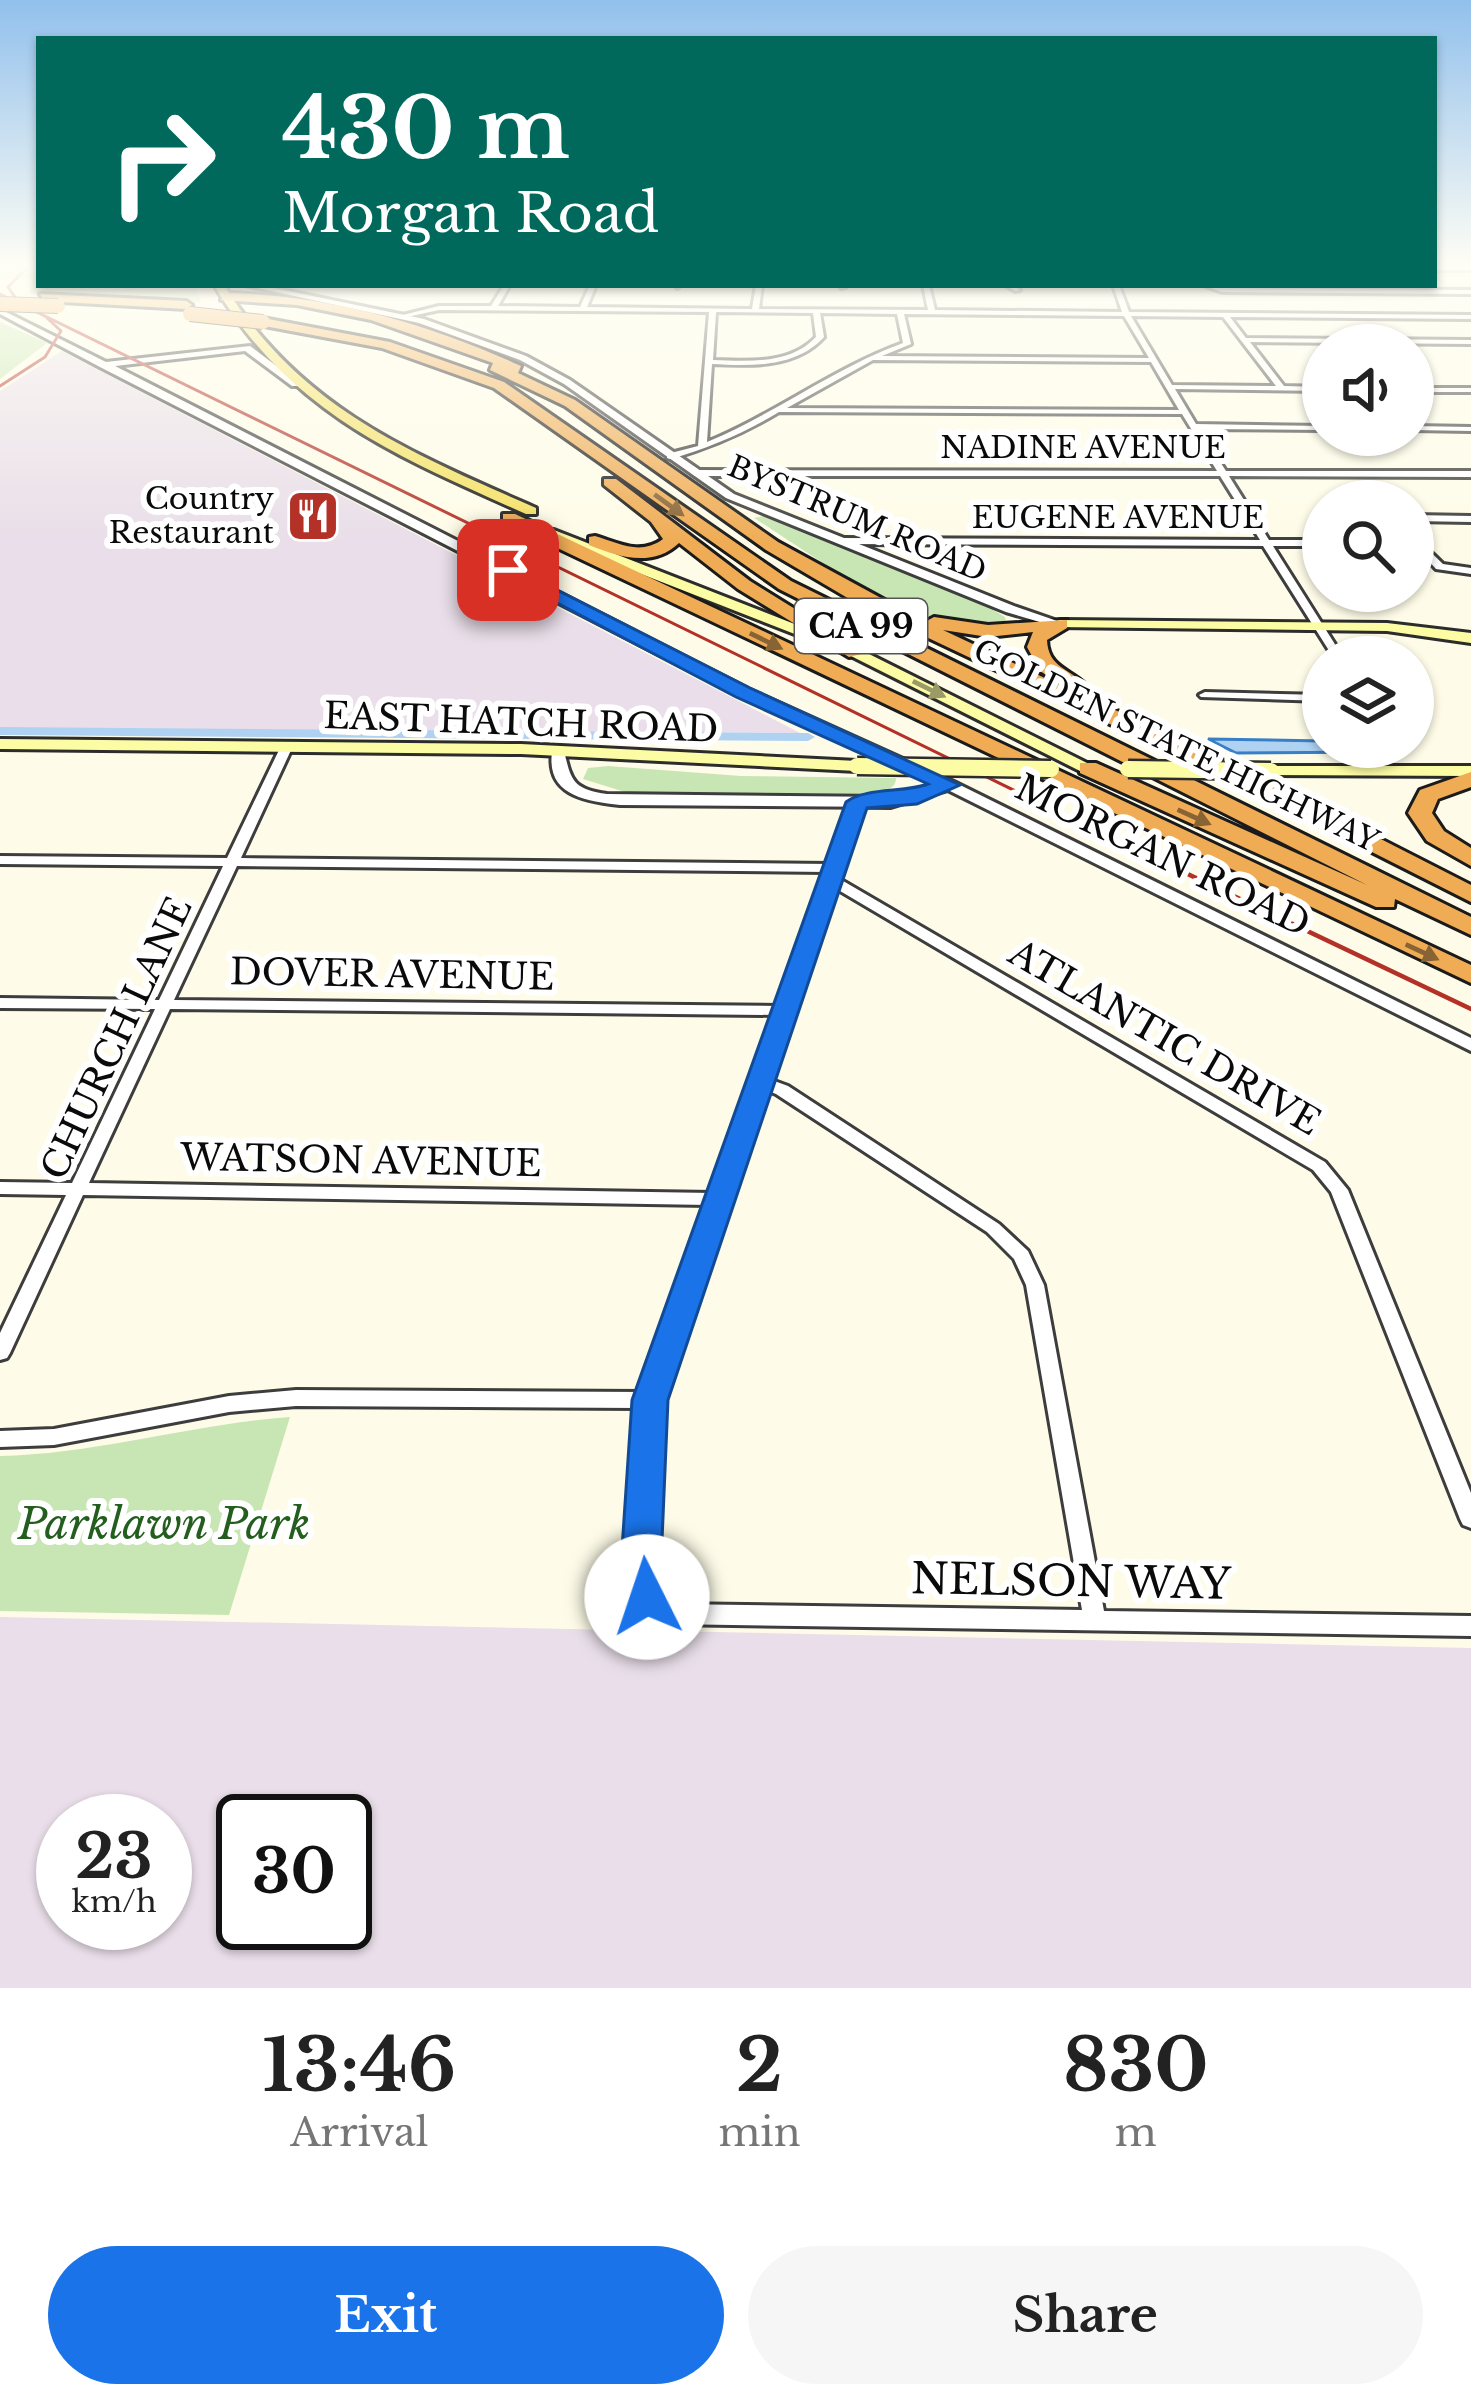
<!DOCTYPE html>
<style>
:root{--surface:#fff;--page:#f6f6f6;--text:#222;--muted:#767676;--accent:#1a73e8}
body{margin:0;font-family:"Libre Baskerville",serif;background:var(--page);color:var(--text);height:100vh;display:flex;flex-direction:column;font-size:45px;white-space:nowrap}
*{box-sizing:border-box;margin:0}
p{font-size:39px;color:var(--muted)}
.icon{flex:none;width:66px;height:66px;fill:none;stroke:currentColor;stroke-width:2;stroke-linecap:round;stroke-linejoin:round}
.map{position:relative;height:1988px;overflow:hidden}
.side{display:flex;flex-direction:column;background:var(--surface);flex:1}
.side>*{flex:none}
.guide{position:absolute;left:36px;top:36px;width:1401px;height:252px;border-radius:0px;box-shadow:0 3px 9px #0004;background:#00695c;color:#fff;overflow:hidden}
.buttons{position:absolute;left:1302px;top:324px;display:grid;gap:24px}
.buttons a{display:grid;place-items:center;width:132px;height:132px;border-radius:50%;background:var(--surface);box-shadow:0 3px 9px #0004;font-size:60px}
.speed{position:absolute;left:36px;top:1794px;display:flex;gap:24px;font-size:60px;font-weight:700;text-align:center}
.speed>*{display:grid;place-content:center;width:156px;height:156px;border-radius:50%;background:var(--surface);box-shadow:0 3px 9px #0004;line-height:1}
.speed small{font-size:30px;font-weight:400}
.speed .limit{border:6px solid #111;border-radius:18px;background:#fff;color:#111}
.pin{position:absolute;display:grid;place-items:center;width:102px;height:102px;color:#fff;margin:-51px;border-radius:24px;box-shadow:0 6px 18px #0006}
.me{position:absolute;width:132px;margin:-66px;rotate:356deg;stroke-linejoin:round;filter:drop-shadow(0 0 9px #0008)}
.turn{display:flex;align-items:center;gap:42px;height:252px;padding:0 48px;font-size:54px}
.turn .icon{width:156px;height:156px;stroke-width:2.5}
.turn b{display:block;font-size:84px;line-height:102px}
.eta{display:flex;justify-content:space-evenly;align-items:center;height:204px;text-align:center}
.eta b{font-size:72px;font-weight:800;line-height:84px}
.button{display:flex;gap:24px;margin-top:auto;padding:24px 48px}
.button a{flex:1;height:138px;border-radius:72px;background:var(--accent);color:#fff;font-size:48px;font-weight:800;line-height:138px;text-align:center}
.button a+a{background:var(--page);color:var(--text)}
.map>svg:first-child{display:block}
.industrial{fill:#e9dee9;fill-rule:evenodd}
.green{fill:#c8e6b4}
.water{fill:#afd2f3;stroke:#387fc7;stroke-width:3}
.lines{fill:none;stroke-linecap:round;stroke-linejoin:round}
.canal{fill:#afd2f3;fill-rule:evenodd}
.minor-casing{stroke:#3d3d3d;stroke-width:6}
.tertiary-casing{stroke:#3d3d3d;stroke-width:6}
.secondary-casing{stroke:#2c2c2c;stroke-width:6}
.primary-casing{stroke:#1b1b1b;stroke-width:6}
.motorway-casing{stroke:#1b1b1b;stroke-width:6}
.minor{fill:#fff;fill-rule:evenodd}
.tertiary{fill:#fff;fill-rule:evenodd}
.secondary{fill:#fcfca5;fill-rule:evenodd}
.primary{fill:#f4e062;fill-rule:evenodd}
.motorway{fill:#efac55;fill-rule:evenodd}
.rail-far1{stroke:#b43128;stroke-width:3}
.rail{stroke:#b43128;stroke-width:4.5}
.secondary-bridge-casing{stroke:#2c2c2c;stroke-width:21;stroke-linecap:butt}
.motorway-bridge-casing{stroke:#1b1b1b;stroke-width:16;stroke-linecap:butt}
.secondary-bridge{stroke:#fcfca5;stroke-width:16}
.motorway-bridge{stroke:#efac55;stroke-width:14}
.oneway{fill:#886333}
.oneway2{fill:#9b9b67}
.route{fill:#1a73e8;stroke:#114b97;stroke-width:3}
.labels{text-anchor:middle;stroke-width:12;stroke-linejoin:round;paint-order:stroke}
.far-street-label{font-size:30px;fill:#0a0a0a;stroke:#fff}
.far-poi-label{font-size:30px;fill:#0a0a0a;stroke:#fff;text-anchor:end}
.shield{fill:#fff;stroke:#545454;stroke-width:3}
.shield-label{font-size:33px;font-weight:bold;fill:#0a0a0a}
.street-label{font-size:36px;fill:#0a0a0a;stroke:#fff}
.near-park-label{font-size:42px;font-style:italic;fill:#245e1e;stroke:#fff}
.near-street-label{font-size:42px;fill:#0a0a0a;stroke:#fff}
</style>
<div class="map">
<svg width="1471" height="1988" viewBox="0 0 1471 1988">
<rect width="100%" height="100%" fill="#fefce8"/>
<!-- industrial -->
<path class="industrial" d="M0 264H39V285H196L198 293 32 286 33 278 0 279Z
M62 351 800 733 0 728V391Z
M0 1617 1471 1648V1988H0ZM63 1821H165V1923H63ZM243 1821H345V1923H243Z"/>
<!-- green -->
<path class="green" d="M32 286 198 293 201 303 29 294Z
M0 322 47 343 0 379Z
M763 516 990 608 1005 617 1006 623C931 645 816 557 754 518Z
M608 766 741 776 896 778C896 791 880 792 869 794L625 792 583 779 588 768Z
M290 1417 229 1615 0 1611V1456C98 1454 192 1424 290 1417Z"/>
<!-- water -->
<path class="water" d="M1208 739 1323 741V747H1378L1381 752 1236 753Z"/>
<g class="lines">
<!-- canal -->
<path class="canal" d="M0 727 808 733 815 737 808 741 0 735Z"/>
<!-- minor casing -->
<g class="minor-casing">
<path id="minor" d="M1434 266H1471V270H1434Z
M504 285H510L498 306 580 307 590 285H596L587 307 752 309 756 285H762L759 309 928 310 923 285H929L935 310 1122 312 1113 285H1119L1129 312 1471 315V319L1230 317 1246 338 1471 340V344L1250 342 1284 386 1323 387V391L1175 389 1196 424 1323 426V430L1199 429 1226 471H1471V477L1229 476 1269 540H1323V546H1273L1343 657H1333L1263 546 840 544 835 541 840 538 1260 540 1220 476H695L691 473 695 470 1217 471 1182 414 779 412C744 433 709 448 670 459L667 458V454L698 446 709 312 439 310 402 318 399 316 439 306H491ZM716 312 813 313 816 337C790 365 748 361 713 360ZM820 313 897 314 903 343C834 368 775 414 707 442L712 364C751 366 796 368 824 337ZM904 314 1124 316 1149 358 882 356 911 344ZM1131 316 1223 317 1276 386 1172 385ZM873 360 1151 362 1179 410 787 408Z
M674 285H680V286L677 288Z
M840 285H846V287L841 288Z
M1005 285H1013L1020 290 1015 291Z
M1203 285 1222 288 1471 290V294L1222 292Z
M1413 388H1471V392H1413Z
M1413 426 1471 427V431L1413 430Z
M1413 515 1471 516V522L1413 521Z
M1413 535 1443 564 1471 568V574L1436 569 1413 544Z
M1205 692 1323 695V701L1201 697 1199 695Z
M286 744 292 748 241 858 830 864 852 802 858 798 862 799 864 802 838 878 1325 1162 1348 1190 1471 1493V1528L1463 1525 1460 1519 1331 1192 1313 1170 835 888 769 1079 788 1086 999 1224 1028 1251 1044 1285 1104 1611 1471 1616V1636L669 1624C659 1620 644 1611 638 1601 622 1575 637 1444 640 1408L296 1406 229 1412 54 1445 0 1447V1431L54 1429 229 1396 296 1390 643 1392 709 1205 83 1195 10 1353 7 1358 0 1360V1333L66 1195 0 1194V1182L72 1183 155 1009 0 1008V998L159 1000 223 866 0 864V856L227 858 280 748ZM237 866 827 872 779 1006 174 1000ZM170 1009 776 1015 713 1193 89 1183ZM766 1090 776 1094 987 1232 1014 1259 1026 1285 1082 1610 673 1604 657 1592 652 1564 660 1400Z"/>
</g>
<!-- tertiary casing -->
<g class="tertiary-casing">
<path id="tertiary" d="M244 285H259L424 319 526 356 570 380 734 494 1014 606 1066 624 1060 628 1006 612 726 498 564 384 520 360 419 323Z
M0 309 106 362 250 346 298 382V386H292L245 351 115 366 748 689 954 782 1471 1038V1051L948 790 891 807 620 805C583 801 543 794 553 747H563C571 778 570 789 607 794L890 797 935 784 738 695 100 367 0 314Z"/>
</g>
<!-- secondary casing -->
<g class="secondary-casing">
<path id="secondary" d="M544 530H554L861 650 1097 768 1094 772H1082L851 656 544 536Z
M1060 620 1387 623 1471 633V643L1387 631 1055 627V621Z
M0 739 521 744 857 761 866 766 857 771 521 754 0 749Z
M1271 766H1471V776L1265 775V767Z"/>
</g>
<!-- primary casing -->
<g class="primary-casing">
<path id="primary" d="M214 285H224C300 408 409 452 536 508V514H526C396 456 290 413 214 285Z"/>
</g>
<!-- motorway casing -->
<g class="motorway-casing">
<path id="motorway" d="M225 293C328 295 427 323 521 366L518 373 575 400 778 542 925 622 934 617 988 625 1067 620V628L1047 640C1048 667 1069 669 1085 684L1082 688H1068L1265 780 1471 885V902L1249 790 863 607 766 550 565 406 490 370 493 363 371 320 297 305 221 300ZM943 630 988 637 1033 632 1027 647 1040 671 1066 688Z
M40 294 186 301 192 305 186 309 44 301Z
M263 318 390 342 504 382 791 581 1471 917V935L1395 899 1394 907H1376L1080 773V763H1096L1367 885 779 589 494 388 382 348 259 325Z
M604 479H616L750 581 866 653 849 657 738 589 679 543C653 568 618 557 589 545V537L595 536C619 543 640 556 663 539L651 522 604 485Z
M503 514H515L1471 965V983L503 522Z
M1471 772V787L1438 799 1432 813 1444 831 1471 848V866L1427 841 1408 813 1420 790Z"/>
</g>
<!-- minor -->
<use href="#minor" class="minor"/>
<!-- tertiary -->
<use href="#tertiary" class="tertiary"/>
<!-- secondary -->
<use href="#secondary" class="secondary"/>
<!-- primary -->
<use href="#primary" class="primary"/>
<!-- motorway -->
<use href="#motorway" class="motorway"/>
<!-- rail-far1 -->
<path class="rail-far1" d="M0 294 1091 828
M19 303 8 287 31 264
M0 386 45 357 61 331 46 317"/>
<!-- rail -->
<path class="rail" d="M1085 825 1471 1009"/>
<!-- secondary-bridge casing -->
<g class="secondary-bridge-casing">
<path id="secondary-bridge" d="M857 766 1051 769
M1128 769 1271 771"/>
</g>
<!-- motorway-bridge casing -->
<g class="motorway-bridge-casing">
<path id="motorway-bridge" d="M0 304 58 306
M190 314 263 322"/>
</g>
<!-- secondary-bridge -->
<use href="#secondary-bridge" class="secondary-bridge"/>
<!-- motorway-bridge -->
<use href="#motorway-bridge" class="motorway-bridge"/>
</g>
<!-- one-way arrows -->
<defs><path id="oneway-solid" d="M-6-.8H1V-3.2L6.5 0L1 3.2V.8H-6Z" transform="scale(3)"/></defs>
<g class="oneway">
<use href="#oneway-solid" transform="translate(669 505) rotate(36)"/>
<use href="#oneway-solid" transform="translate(766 641) rotate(26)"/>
<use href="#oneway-solid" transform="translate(1194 817) rotate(24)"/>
<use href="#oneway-solid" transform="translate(1422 952) rotate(25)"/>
</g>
<use class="oneway2" href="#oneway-solid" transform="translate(929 689) rotate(26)"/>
<!-- sky -->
<linearGradient id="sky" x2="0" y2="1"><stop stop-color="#91c0ec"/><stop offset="0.49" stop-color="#fffef5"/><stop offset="1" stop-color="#fffef5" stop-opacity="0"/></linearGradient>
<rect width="1471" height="543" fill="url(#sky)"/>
<!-- route -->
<path class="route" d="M508 565 750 688 960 785 917 804 867 808 668 1400 661 1564 667 1597 661 1610 647 1615 633 1610 621 1564 632 1400 846 802C866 787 904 793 928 784L736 697 502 574 499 570Z"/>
<!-- icons -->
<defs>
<g id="restaurant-square" transform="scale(2.7)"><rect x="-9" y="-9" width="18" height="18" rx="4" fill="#b43128" stroke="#fff"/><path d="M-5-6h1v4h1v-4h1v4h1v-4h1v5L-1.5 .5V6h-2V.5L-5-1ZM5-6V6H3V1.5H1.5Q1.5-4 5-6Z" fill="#fff"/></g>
</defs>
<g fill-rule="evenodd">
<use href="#restaurant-square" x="313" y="516"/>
</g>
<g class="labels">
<!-- far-street labels -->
<g class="far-street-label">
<text x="1083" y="458">NADINE AVENUE</text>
<text x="1118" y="528">EUGENE AVENUE</text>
<text transform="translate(857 519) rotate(23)" y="10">BYSTRUM ROAD</text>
<text transform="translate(1176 746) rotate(26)" y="10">GOLDEN STATE HIGHWAY</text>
</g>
<!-- far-poi labels -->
<g class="far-poi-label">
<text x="274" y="509">Country<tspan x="274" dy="34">Restaurant</tspan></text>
</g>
<!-- shield labels -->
<rect class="shield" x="795" y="599" width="132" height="54" rx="9"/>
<g class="shield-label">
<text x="861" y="638">CA 99</text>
</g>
<!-- street labels -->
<g class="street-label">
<text transform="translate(521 722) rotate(2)" y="13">EAST HATCH ROAD</text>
<text transform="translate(1163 855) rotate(26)" y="13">MORGAN ROAD</text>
<text transform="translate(392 974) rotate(1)" y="13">DOVER AVENUE</text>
<text transform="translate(1165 1037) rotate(30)" y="13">ATLANTIC DRIVE</text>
<text transform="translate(116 1038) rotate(-65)" y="13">CHURCH LANE</text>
<text transform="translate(361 1160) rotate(1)" y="13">WATSON AVENUE</text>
</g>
<!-- near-park labels -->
<g class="near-park-label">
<text x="164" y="1539">Parklawn Park</text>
</g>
<!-- near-street labels -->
<g class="near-street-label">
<text transform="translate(1071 1581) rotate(1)" y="15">NELSON WAY</text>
</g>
</g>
</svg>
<div class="buttons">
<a><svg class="icon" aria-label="sound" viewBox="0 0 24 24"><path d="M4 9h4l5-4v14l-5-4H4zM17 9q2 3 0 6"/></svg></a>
<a><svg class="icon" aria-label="search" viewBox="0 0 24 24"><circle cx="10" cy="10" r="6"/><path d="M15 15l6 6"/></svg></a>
<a><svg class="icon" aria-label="layers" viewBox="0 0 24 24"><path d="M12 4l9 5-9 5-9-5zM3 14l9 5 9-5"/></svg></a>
</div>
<div class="speed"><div>23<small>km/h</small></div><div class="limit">30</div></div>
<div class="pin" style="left:508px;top:570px;background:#d93025"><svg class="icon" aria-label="arrive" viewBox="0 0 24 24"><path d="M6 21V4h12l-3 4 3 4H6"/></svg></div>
<svg class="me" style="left:647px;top:1597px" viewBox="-20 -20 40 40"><circle r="19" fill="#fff"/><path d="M0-13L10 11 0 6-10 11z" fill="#1a73e8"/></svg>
<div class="guide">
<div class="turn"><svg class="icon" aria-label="right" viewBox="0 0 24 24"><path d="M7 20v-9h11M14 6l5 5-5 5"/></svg><div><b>430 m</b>Morgan Road</div></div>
</div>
</div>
<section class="side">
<div class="eta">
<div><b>13:46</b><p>Arrival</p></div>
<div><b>2</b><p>min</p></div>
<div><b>830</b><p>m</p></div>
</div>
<div class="button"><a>Exit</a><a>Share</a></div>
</section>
